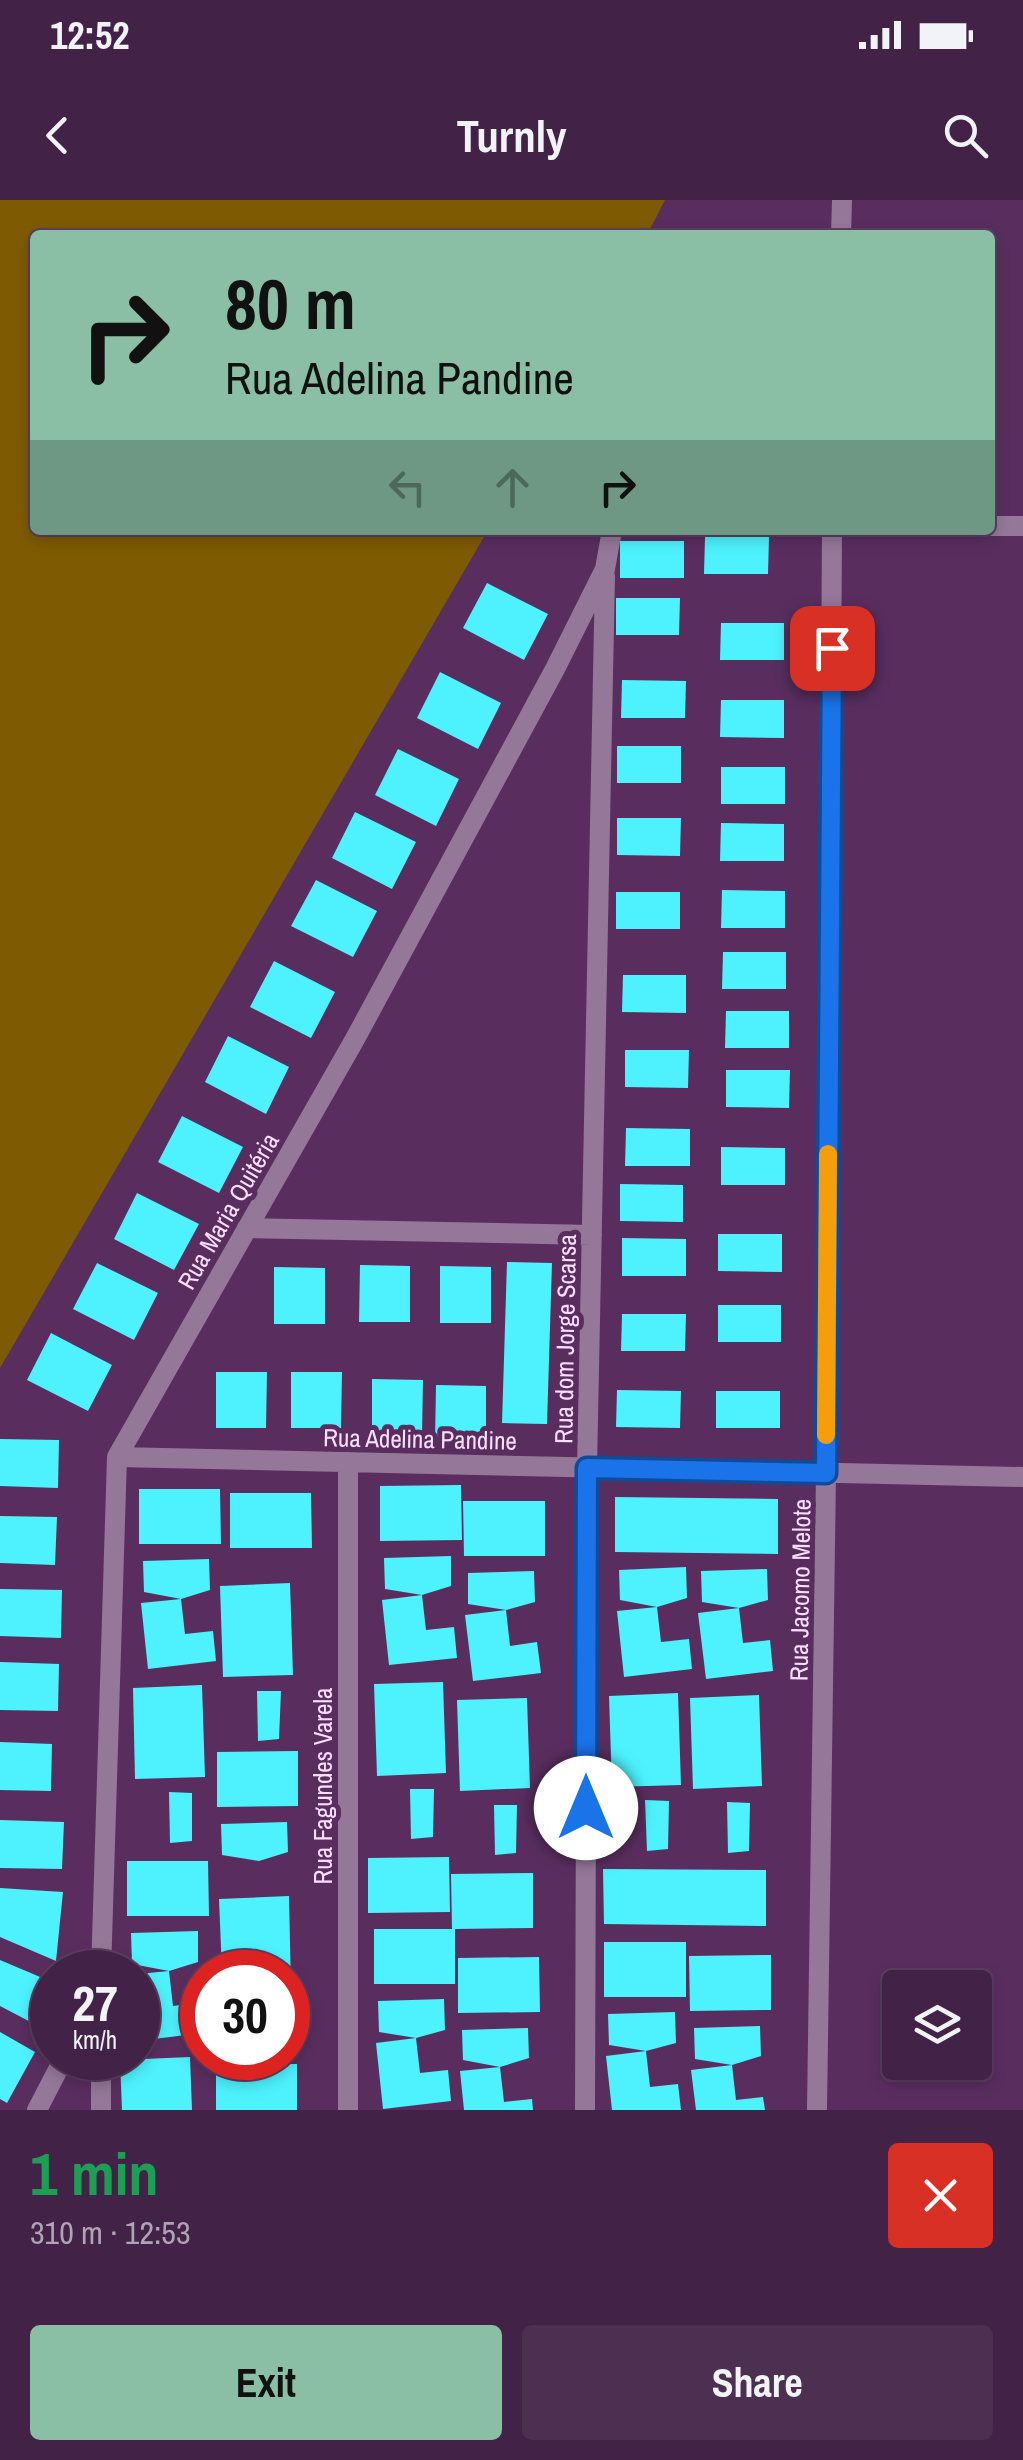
<!DOCTYPE html>
<meta charset="utf-8">
<style>
:root{--surface:#432247;--page:#4d2f52;--text:#f1f3f6;--muted:#afa4b4;--line:#5b3f60;--accent:#8abfa5}
body{margin:0;font-family:"Archivo Narrow",sans-serif;background:var(--page);color:var(--text);height:100vh;display:flex;flex-direction:column;font-size:38px;white-space:nowrap}
*{box-sizing:border-box;margin:0}
p{font-size:32px;color:var(--muted)}
.icon{flex:none;width:55px;height:55px;fill:none;stroke:currentColor;stroke-width:2;stroke-linecap:round;stroke-linejoin:round}
.map{position:relative;height:1910px;overflow:hidden}
.details{display:flex;flex-direction:column;background:var(--surface);flex:1}
.details>*{flex:none}
.hud{position:absolute;left:30px;top:30px;width:965px;height:305px;border-radius:10px;box-shadow:0 5px 15px #0003,0 0 0 2px var(--line);background:#8abfa5;color:#111;overflow:hidden}
.fabs{position:absolute;left:882px;top:1770px;display:grid;gap:20px}
.fabs a{display:grid;place-items:center;width:110px;height:110px;border-radius:10px;background:var(--surface);box-shadow:0 5px 15px #0003,0 0 0 2px var(--line);font-size:50px}
.speed{position:absolute;left:30px;top:1750px;display:flex;gap:20px;font-size:50px;font-weight:700;text-align:center}
.speed>*{display:grid;place-content:center;width:130px;height:130px;border-radius:50%;background:var(--surface);box-shadow:0 5px 15px #0003,0 0 0 2px var(--line);line-height:1}
.speed small{font-size:25px;font-weight:400}
.speed .limit{border:15px solid #d22;background:#fff;color:#111}
.pin{position:absolute;display:grid;place-items:center;width:85px;height:85px;color:#fff;margin:-42px;border-radius:20px;box-shadow:0 5px 15px #0006}
.me{position:absolute;width:110px;margin:-55px;rotate:0deg;stroke-linejoin:round;filter:drop-shadow(0 0 8px #0008)}
.turn{display:flex;align-items:center;gap:35px;height:210px;padding:0 30px;font-size:45px}
.turn .icon{width:130px;height:130px;stroke-width:2.5}
.turn b{display:block;font-size:70px;line-height:85px}
.lanes{display:flex;align-items:center;height:95px;padding:0 30px;background:#0003;justify-content:center;gap:50px;direction:ltr}
.lanes .off{opacity:.35}
.round{display:grid;place-items:center;flex:none;width:105px;height:105px;border-radius:10px;background:var(--page)}
.overview{display:flex;align-items:center;justify-content:space-between;height:170px;padding:0 30px}
h1{font-size:60px;font-weight:800;line-height:75px;color:#1e9e55}
.cta{display:flex;gap:20px;margin-top:auto;padding:20px 30px}
.cta a{flex:1;height:115px;border-radius:10px;background:var(--accent);color:#111;font-size:40px;font-weight:800;line-height:115px;text-align:center}
.cta a+a{background:var(--page);color:var(--text)}
.status{display:flex;justify-content:space-between;align-items:center;height:70px;padding:0 50px;background:var(--surface);direction:ltr}
.status svg{height:28px;fill:currentColor}
header{display:flex;justify-content:space-between;align-items:center;height:130px;padding:0 30px;background:var(--surface);font-size:45px;font-weight:800}
.map>svg:first-child{display:block}
.green{fill:#7e5b03}
.building{fill:#4df2fe}
.lines{fill:none;stroke-linecap:round;stroke-linejoin:round}
.minor{stroke:#957899;stroke-width:20}
.route-casing{stroke:#114b97;stroke-width:25}
.route{stroke:#1a73e8;stroke-width:18}
.slow{stroke:#f59e0b;stroke-width:18}
.labels{text-anchor:middle;stroke-width:10;stroke-linejoin:round;paint-order:stroke}
.street-label{font-size:25px;fill:#fae0fe;stroke:#592e5f}
</style>
<div class="status"><b>12:52</b><svg viewBox="0 0 49 12"><path d="M0 12V9h3v3zM5 12V6h3v6zM10 12V3h3v9zM15 12V0h3v12zM26 1h20v11H26zM47 4h2v5h-2z"/></svg></div>
<header><svg class="icon" aria-label="back" viewBox="0 0 24 24"><path d="M15 5l-7 7 7 7"/></svg>Turnly<svg class="icon" aria-label="search" viewBox="0 0 24 24"><circle cx="10" cy="10" r="6"/><path d="M15 15l6 6"/></svg></header>
<div class="map">
<svg width="1023" height="1910" viewBox="0 0 1023 1910">
<rect width="100%" height="100%" fill="#592e5f"/>
<!-- green -->
<path class="green" d="M0 0H665L647 35H35V330H488L0 1168Z"/>
<!-- building -->
<path class="building" d="M705 337H769L768 374H704Z
M620 341H684V378H620Z
M487 383 548 414 524 460 463 428Z
M616 398H680L679 435H616Z
M721 423H784V460H720Z
M440 472 501 503 478 549 417 518Z
M622 480 686 481 685 518H621Z
M721 500H784V538L720 537Z
M617 546H681V583H617Z
M398 549 459 579 436 626 375 595Z
M721 567H785V604H721Z
M355 612 416 642 392 689 332 658Z
M617 618H681L680 656 617 655Z
M721 623 784 624V661H720Z
M316 680 377 711 353 757 291 726Z
M722 690 785 691V728H721Z
M616 692H680V729H616Z
M723 752H786V789H722Z
M274 761 335 792 311 838 250 807Z
M623 775H686V813L622 812Z
M726 811H789V848H725Z
M228 836 289 867 266 914 205 882Z
M625 850H689L688 888 625 887Z
M726 870H790L789 908 726 907Z
M182 916 243 947 219 993 158 962Z
M626 928 690 929V966H625Z
M721 947 785 948V985H721Z
M620 984 683 985V1022L620 1021Z
M137 993 199 1024 174 1070 114 1039Z
M718 1034H782V1072L718 1071Z
M622 1038 686 1039V1076H622Z
M507 1062 552 1063 547 1224 502 1223Z
M97 1063 158 1093 134 1140 73 1109Z
M360 1065 410 1066V1122H359Z
M440 1066 491 1067V1123H440Z
M274 1067 325 1068V1124H274Z
M718 1105H781V1142H718Z
M622 1114H686L685 1151H621Z
M51 1133 112 1165 88 1211 27 1180Z
M216 1172H267L266 1228H216Z
M291 1172H342L341 1228H291Z
M372 1179 423 1180 422 1235H372Z
M436 1185 486 1186V1242L435 1241Z
M617 1190 681 1191 680 1228 616 1227Z
M716 1191H780V1228H716Z
M0 1239 59 1240 58 1288 0 1286Z
M461 1285 462 1340 380 1341V1286Z
M139 1289H220L221 1344H139Z
M230 1293H311L312 1348H230Z
M615 1297 778 1299V1354L615 1352Z
M463 1301H545V1356H464Z
M0 1316 57 1317 55 1365 0 1363Z
M451 1356V1386L422 1395 385 1389 384 1358Z
M209 1359 210 1390 181 1399 185 1434 213 1431 216 1461 148 1469 141 1403 181 1399 144 1392 143 1361Z
M686 1367 687 1398 657 1407 661 1442 689 1439 692 1469 624 1477 617 1411 657 1407 620 1400 619 1370Z
M767 1369 768 1400 739 1408 702 1402 701 1371Z
M534 1371 535 1402 506 1410 468 1404V1373Z
M290 1383 293 1475 223 1477 220 1386Z
M0 1389 62 1390 61 1438 0 1436Z
M422 1395 426 1430 454 1427 457 1458 389 1465 382 1400Z
M739 1408 743 1443 770 1440 773 1471 706 1479 698 1413Z
M506 1410 510 1446 537 1442 541 1473 473 1481 465 1415Z
M0 1462 59 1464 58 1511 0 1510Z
M443 1482 446 1573 377 1576 374 1484Z
M202 1485 205 1577 135 1579 133 1488Z
M257 1491H281L279 1539 258 1541Z
M678 1493 681 1585 612 1587 609 1496Z
M759 1495 762 1586 693 1589 690 1498Z
M527 1498 530 1588 460 1591 457 1500Z
M0 1542 52 1544 51 1591 0 1590Z
M298 1551V1606L217 1607V1552Z
M410 1589H434L433 1637 411 1639Z
M169 1592 192 1593V1641L170 1643Z
M645 1600 669 1601 668 1649 647 1651Z
M727 1602 750 1603 749 1651 728 1653Z
M494 1605H517L516 1653 495 1655Z
M0 1620 64 1622 62 1669 0 1668Z
M287 1622 288 1652 259 1661 222 1655 221 1624Z
M449 1657 450 1712 368 1713V1658Z
M127 1661H208L209 1716H127Z
M603 1669 766 1670V1726L604 1724Z
M533 1673V1728L455 1729V1784H374V1729H452L451 1674Z
M0 1688 63 1692 56 1761 0 1737Z
M289 1696 291 1788H288V1772H222L219 1699Z
M198 1731V1762L169 1771 173 1806 201 1802 202 1833 138 1841V1774L169 1771 132 1764 131 1733Z
M604 1742H686V1797H604Z
M771 1755V1810L690 1811 689 1756Z
M539 1757 540 1812 458 1813V1758Z
M0 1760 52 1782V1802L44 1829 0 1806Z
M444 1799 445 1830 416 1838 379 1832 378 1801Z
M675 1812 676 1843 646 1851 650 1887 678 1884 681 1910H612L606 1856 646 1851 609 1845 608 1814Z
M760 1826 761 1856 732 1865 736 1900 763 1897 765 1910H696L691 1870 732 1865 695 1859 694 1828Z
M528 1828 529 1858 500 1867 463 1860 462 1830Z
M0 1832 35 1852 7 1903 0 1899Z
M416 1838 420 1873 448 1870 451 1901 383 1909 376 1843Z
M190 1857 192 1910H122L120 1860Z
M297 1864V1910H216V1865Z
M500 1867 504 1902 532 1899 533 1910H464L460 1871Z"/>
<g class="lines">
<!-- minor -->
<path class="minor" d="M841 35 842 0
M990 326H1023
M247 1028 592 1035
M117 1257 1023 1277
M101 1772 117 1257 355 839 555 469 605 369 612 330
M101 1858V1910
M37 1910 64 1858
M348 1910V1262
M585 1910 587 1268 605 376
M817 1910 826 1273 832 330"/>
</g>
<g class="lines">
<!-- route casing -->
<g class="route-casing">
<path id="route" d="M586 1608 587 1268 826 1273 832 448"/>
</g>
<!-- route -->
<use href="#route" class="route"/>
<!-- slow -->
<path class="slow" d="M826 1235 828 954"/>
</g>
<g class="labels">
<!-- street labels -->
<g class="street-label">
<text transform="translate(228 1011) rotate(-60)" y="9">Rua Maria Quitéria</text>
<text transform="translate(565 1139) rotate(-89)" y="9">Rua dom Jorge Scarsa</text>
<text transform="translate(420 1239) rotate(1)" y="9">Rua Adelina Pandine</text>
<text transform="translate(800 1390) rotate(-89)" y="9">Rua Jacomo Melote</text>
<text transform="translate(323 1586) rotate(-90)" y="9">Rua Fagundes Varela</text>
</g>
</g>
</svg>
<div class="fabs">
<a><svg class="icon" aria-label="layers" viewBox="0 0 24 24"><path d="M12 4l9 5-9 5-9-5zM3 14l9 5 9-5"/></svg></a>
</div>
<div class="speed"><div>27<small>km/h</small></div><div class="limit">30</div></div>
<div class="pin" style="left:832px;top:448px;background:#d93025"><svg class="icon" aria-label="arrive" viewBox="0 0 24 24"><path d="M6 21V4h12l-3 4 3 4H6"/></svg></div>
<svg class="me" style="left:586px;top:1608px" viewBox="-20 -20 40 40"><circle r="19" fill="#fff"/><path d="M0-13L10 11 0 6-10 11z" fill="#1a73e8"/></svg>
<div class="hud">
<div class="turn"><svg class="icon" aria-label="right" viewBox="0 0 24 24"><path d="M7 20v-9h11M14 6l5 5-5 5"/></svg><div><b>80 m</b>Rua Adelina Pandine</div></div>
<div class="lanes"><svg class="icon off" aria-label="left" viewBox="0 0 24 24"><path d="M17 20v-9H6M10 6l-5 5 5 5"/></svg><svg class="icon off" aria-label="ahead" viewBox="0 0 24 24"><path d="M12 20V5M6 11l6-6 6 6"/></svg><svg class="icon" aria-label="right" viewBox="0 0 24 24"><path d="M7 20v-9h11M14 6l5 5-5 5"/></svg></div>
</div>
</div>
<section class="details">
<div class="overview"><div><h1>1 min</h1><p>310 m · 12:53</p></div><a class="round" style="background:#d93025;color:#fff"><svg class="icon" aria-label="close" viewBox="0 0 24 24"><path d="M6 6l12 12M18 6L6 18"/></svg></a></div>
<div class="cta"><a>Exit</a><a>Share</a></div>
</section>
